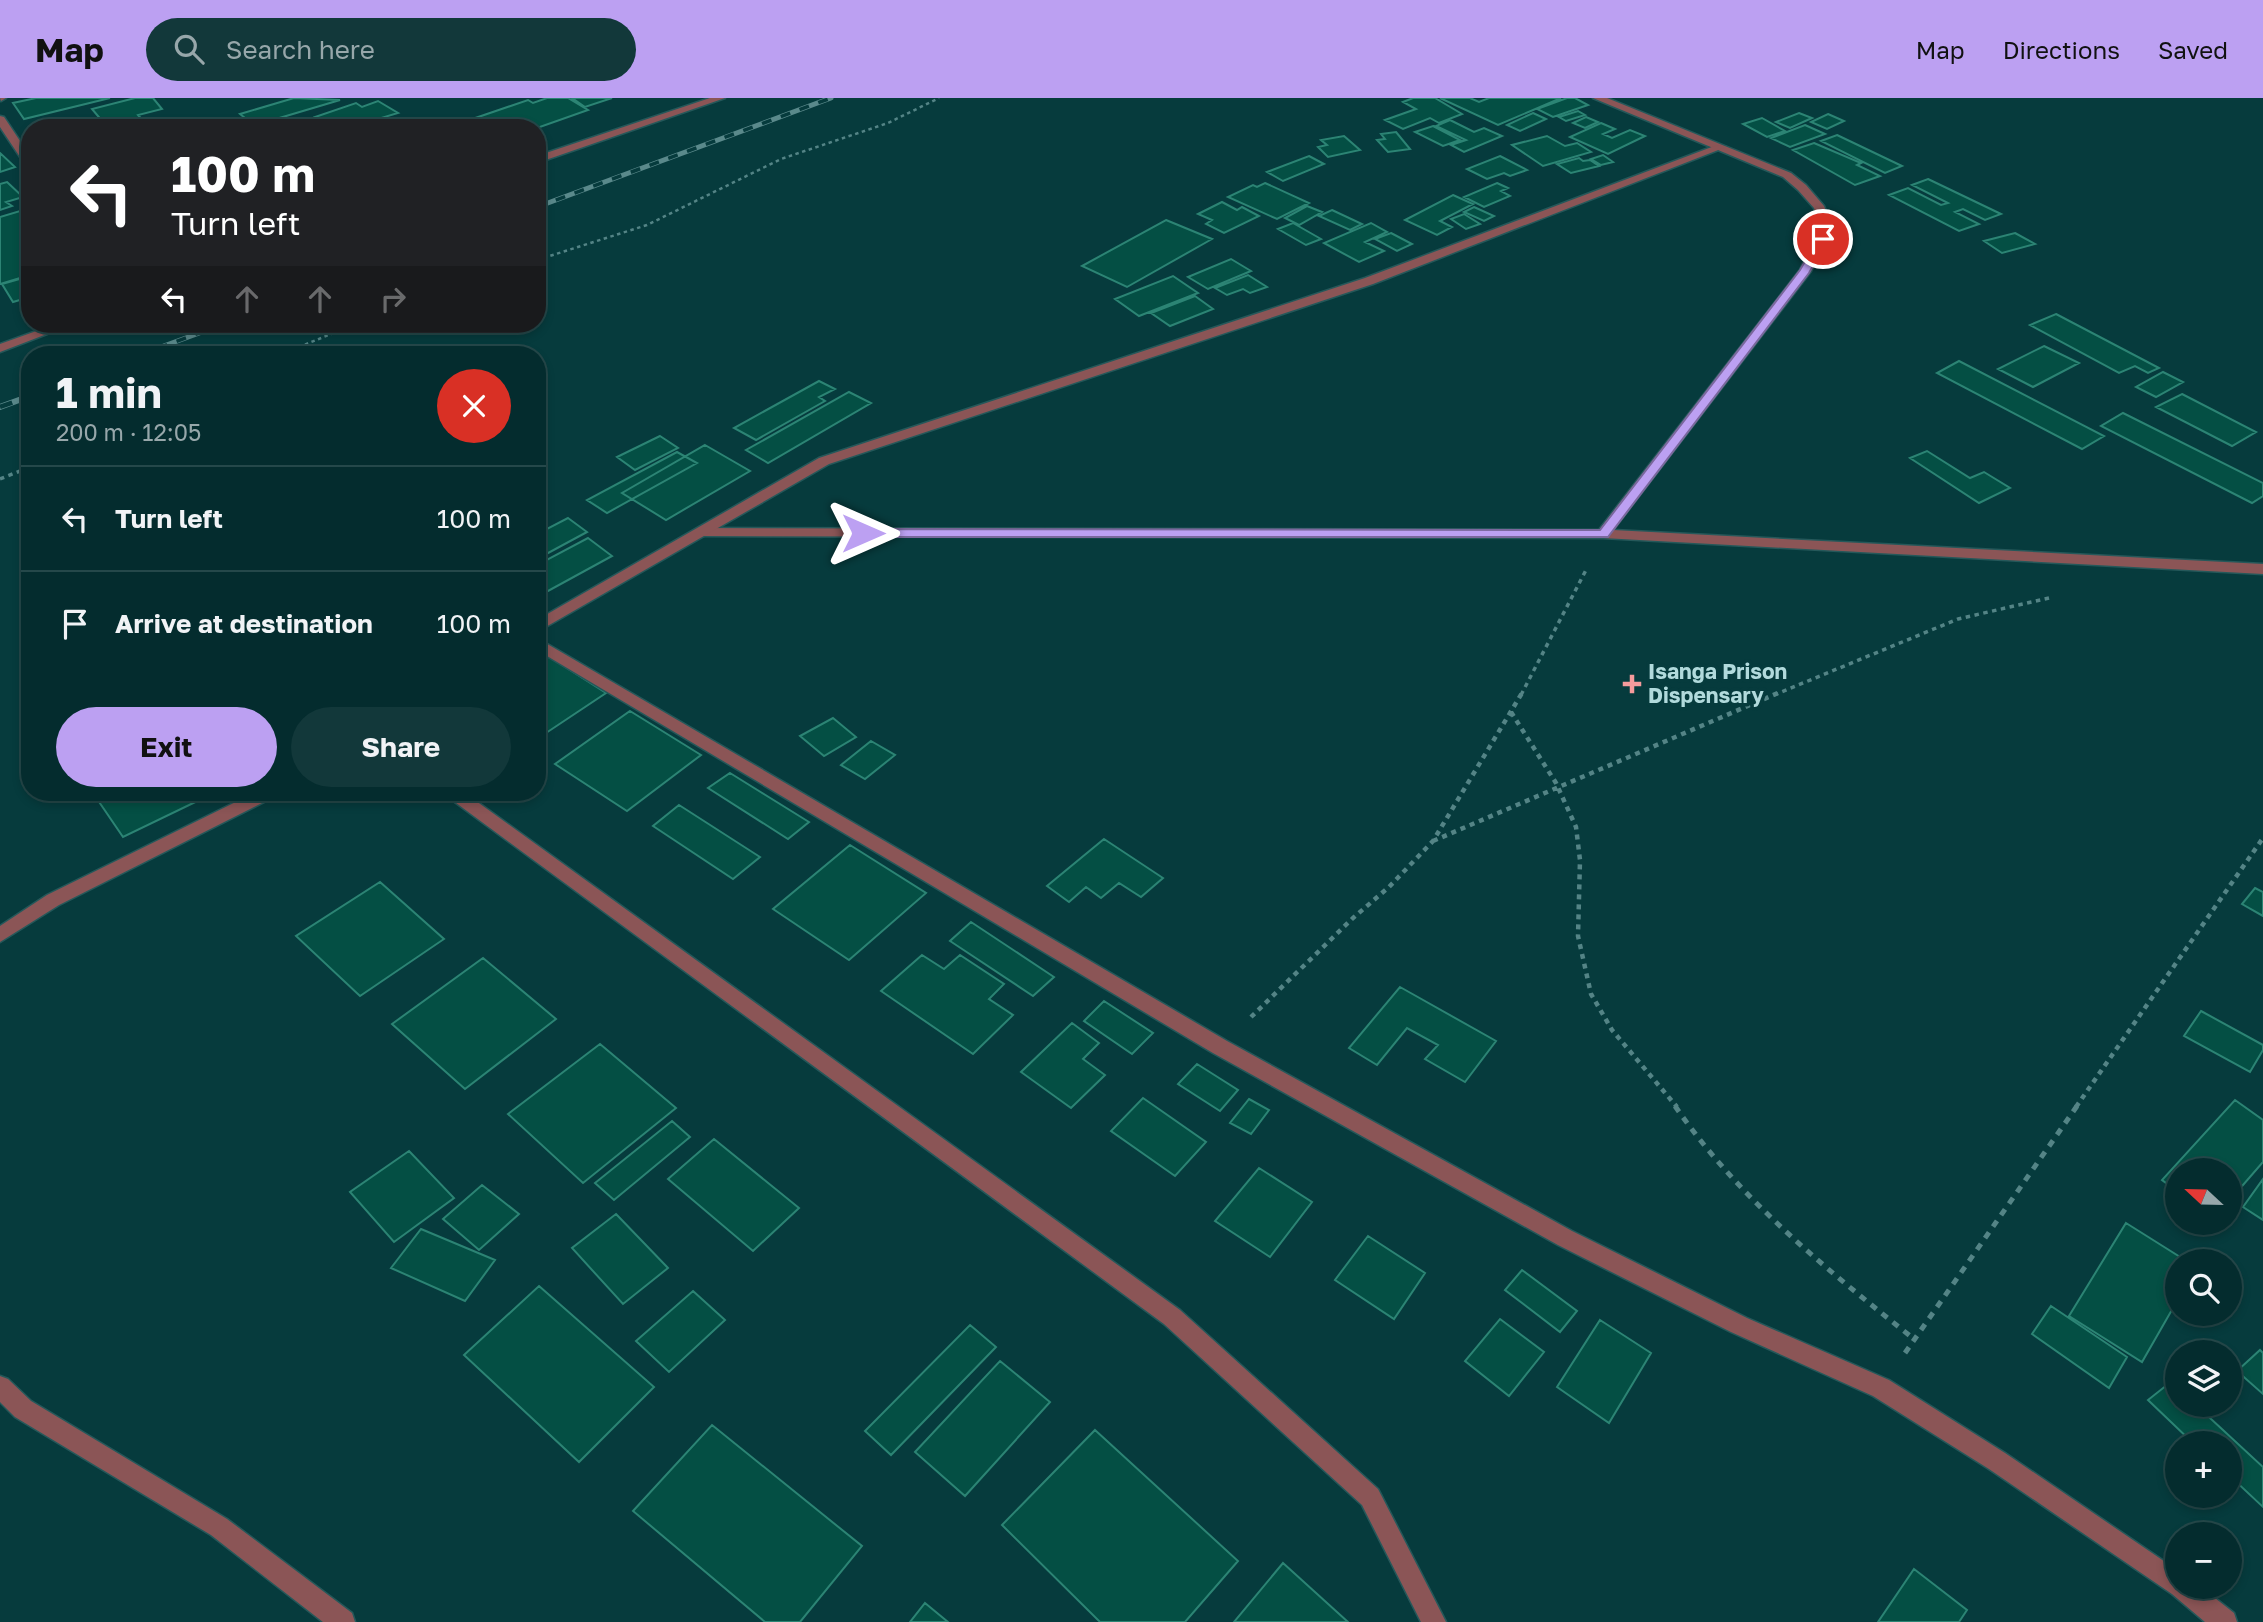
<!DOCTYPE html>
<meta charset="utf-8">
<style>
:root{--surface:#042c2e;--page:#12383a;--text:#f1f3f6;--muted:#97a7aa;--line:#25484a;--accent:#bca0f2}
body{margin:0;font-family:"Golos Text",sans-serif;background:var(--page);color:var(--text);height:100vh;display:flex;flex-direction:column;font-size:26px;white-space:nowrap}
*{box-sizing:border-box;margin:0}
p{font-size:23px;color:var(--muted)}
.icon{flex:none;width:38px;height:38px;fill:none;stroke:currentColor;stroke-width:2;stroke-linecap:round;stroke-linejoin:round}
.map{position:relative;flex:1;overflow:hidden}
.sheet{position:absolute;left:21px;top:248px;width:525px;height:455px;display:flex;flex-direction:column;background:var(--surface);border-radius:28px;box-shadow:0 4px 10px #0003,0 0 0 2px var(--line)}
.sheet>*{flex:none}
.top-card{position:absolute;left:21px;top:21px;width:525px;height:214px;border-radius:28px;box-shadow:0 4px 10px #0003,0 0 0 2px var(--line);background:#202124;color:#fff;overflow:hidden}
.needle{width:46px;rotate:292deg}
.buttons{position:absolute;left:2165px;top:1060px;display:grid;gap:14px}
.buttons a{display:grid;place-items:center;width:77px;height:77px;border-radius:50%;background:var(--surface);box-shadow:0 4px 10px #0003,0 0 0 2px var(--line);font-size:35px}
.pin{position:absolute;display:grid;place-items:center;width:60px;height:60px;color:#fff;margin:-30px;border:4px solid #fff;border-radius:50%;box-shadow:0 2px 7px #0007}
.me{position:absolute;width:77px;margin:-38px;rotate:90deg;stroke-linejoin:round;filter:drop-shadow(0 0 5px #0008)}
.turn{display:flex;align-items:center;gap:24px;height:147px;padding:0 35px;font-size:32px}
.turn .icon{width:91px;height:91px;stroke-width:2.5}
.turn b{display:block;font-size:49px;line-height:60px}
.lanes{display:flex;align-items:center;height:66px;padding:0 35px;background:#0003;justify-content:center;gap:35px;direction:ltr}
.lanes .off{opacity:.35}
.round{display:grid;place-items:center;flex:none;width:74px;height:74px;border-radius:37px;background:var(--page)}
.summary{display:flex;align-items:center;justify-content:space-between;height:119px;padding:0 35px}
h1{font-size:42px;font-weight:700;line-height:52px}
.button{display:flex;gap:14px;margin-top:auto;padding:14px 35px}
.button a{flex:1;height:80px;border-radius:42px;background:var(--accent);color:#111;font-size:28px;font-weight:700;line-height:80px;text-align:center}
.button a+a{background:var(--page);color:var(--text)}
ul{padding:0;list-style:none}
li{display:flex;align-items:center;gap:21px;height:105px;padding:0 35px;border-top:2px solid var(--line)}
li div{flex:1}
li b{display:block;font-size:26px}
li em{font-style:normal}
header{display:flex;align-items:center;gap:42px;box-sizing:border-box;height:98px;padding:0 35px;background:var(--accent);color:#111}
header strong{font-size:33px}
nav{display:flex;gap:38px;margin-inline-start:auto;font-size:24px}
.search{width:490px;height:63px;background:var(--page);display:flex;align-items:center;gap:18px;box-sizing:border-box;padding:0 24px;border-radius:38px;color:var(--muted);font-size:26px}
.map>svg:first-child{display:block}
.building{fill:#044f44;stroke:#2c8474;stroke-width:2}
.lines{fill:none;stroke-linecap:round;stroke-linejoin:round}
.service-casing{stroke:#25585a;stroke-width:3}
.minor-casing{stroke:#25585a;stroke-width:3}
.path-far3{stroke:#548486;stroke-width:2.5;stroke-dasharray:3.5 3.5;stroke-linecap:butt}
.path-far2{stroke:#548486;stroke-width:3.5;stroke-dasharray:4.5 4.5;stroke-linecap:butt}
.path-far1{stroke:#548486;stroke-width:4.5;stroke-dasharray:5 5;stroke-linecap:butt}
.path{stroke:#548486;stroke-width:5;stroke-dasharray:7 7;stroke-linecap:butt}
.service{fill:#8b5556;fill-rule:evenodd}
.minor{fill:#8b5556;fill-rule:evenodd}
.rail-far1-casing{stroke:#5a898b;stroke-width:5}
.rail-casing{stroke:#5a898b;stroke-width:6}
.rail-far1{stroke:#063b3d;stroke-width:3.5;stroke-dasharray:10;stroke-linecap:butt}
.rail{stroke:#063b3d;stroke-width:4.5;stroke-dasharray:13;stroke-linecap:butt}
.route{fill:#bca0f2;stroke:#7a689d;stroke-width:2}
.poi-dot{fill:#f59b9c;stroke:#063b3d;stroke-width:2.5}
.labels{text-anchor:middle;stroke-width:7;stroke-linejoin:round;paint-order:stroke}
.poi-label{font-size:21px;font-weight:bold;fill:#b1dadc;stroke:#063b3d;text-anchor:start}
</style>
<header>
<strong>Map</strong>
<div class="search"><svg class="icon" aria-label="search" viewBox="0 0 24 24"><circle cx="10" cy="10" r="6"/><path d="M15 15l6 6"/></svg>Search here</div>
<nav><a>Map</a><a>Directions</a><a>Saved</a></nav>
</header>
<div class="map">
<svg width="2263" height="1524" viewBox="0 0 2263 1524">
<rect width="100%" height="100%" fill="#063b3d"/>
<!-- building -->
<path class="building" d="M36 0H110L24 21 13 5Z
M135 0H153L162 11 138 17 149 30H108L92 11Z
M294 0 340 2 276 21 286 30H236L251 25 240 16Z
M547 0H568L588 12 537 30H446L528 2 533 5Z
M572 0H612L585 9Z
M1413 0H1435L1462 16 1439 25 1430 20 1403 31 1385 22 1416 11 1403 4Z
M1440 0H1470L1479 4 1489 0H1561L1498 27Z
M1567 0H1575L1588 7 1553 19 1537 11Z
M378 3 398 15 381 20 396 30H333L315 19 356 5 362 9Z
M1578 13 1585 17 1566 23 1559 19Z
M1533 15 1546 21 1520 33 1507 27Z
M1799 15 1812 20 1790 30 1776 24Z
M1828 16 1844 23 1827 31 1811 24Z
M1586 19 1598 24 1585 30 1573 25Z
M1762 20 1785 33 1767 39 1743 26Z
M1450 22 1474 34 1484 30 1502 38 1464 54 1451 47 1466 42 1436 28Z
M1601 25 1615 31 1603 36 1612 40 1630 32 1645 38 1608 56 1570 39Z
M1805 27 1825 36 1790 49 1771 40Z
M1433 28 1460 42 1443 48 1415 34Z
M1396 34 1410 51 1388 54 1377 42 1385 41 1381 36Z
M1837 37 1902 68 1885 75 1821 43Z
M1344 38 1360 52 1328 59 1318 49 1327 47 1321 42Z
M1547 38 1565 48 1577 45 1591 54 1543 68 1512 47Z
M1814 45 1861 65 1857 67 1880 78 1855 87 1793 52Z
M0 55 15 69 0 74Z
M1603 57 1613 64 1601 67 1591 61Z
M1309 58 1324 66 1283 83 1267 74Z
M1500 58 1527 72 1510 78 1504 75 1487 81 1467 71Z
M1579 60 1583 63 1590 62 1599 68 1571 75 1557 66Z
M1928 81 2001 116 1985 122 1963 111 1955 114 1979 126 1959 133 1889 97 1908 90 1941 107 1948 105 1912 87Z
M7 84 23 99 6 104 12 108 0 112V86Z
M1265 85 1309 105 1277 121 1228 99 1253 87 1257 89Z
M1497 85 1508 90 1501 93 1510 98 1484 109 1464 99Z
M1453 97 1473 106 1440 123 1452 129 1437 137 1405 122Z
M1222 104 1237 112 1242 109 1259 118 1224 135 1206 126 1212 122 1198 116Z
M1307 108 1322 114 1299 127 1285 120Z
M1474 109 1494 118 1484 123 1464 114Z
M30 110V177L0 186V119Z
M1332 112 1362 126 1350 132 1319 118Z
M1464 116 1480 126 1466 131 1451 121Z
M1166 122 1212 141 1127 189 1082 168Z
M1293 125 1321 141 1306 147 1278 131Z
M1371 125 1387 134 1365 144 1384 153 1359 164 1324 145Z
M1391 135 1412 146 1397 153 1375 141Z
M2015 135 2035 146 2002 155 1984 143Z
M1231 161 1251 173 1208 191 1188 179Z
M1248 177 1267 189 1250 195 1243 191 1227 197 1215 190Z
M30 178V199L13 204 2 186Z
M1173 178 1198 195 1139 218 1115 201Z
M1195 198 1213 211 1170 228 1151 215Z
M2056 216 2159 270 2148 275 2135 268 2119 275 2030 227Z
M2044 248 2079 265 2033 289 1998 271Z
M1959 263 2104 338 2082 351 1937 275Z
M2163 274 2183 284 2156 299 2136 289Z
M819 283 835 291 819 299 825 303 756 342 734 330Z
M849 294 871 305 768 365 746 352Z
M2182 296 2256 334 2232 348 2156 309Z
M2123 315 2263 385V398L2252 405 2101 328Z
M660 338 678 350 635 372 617 359Z
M705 347 750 373 666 422 622 395Z
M1927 353 1970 380 1984 374 2010 390 1979 405 1910 360Z
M677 354 697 365 607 415 587 402Z
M568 420 587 434 537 461V436Z
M588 440 612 458 537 499V467Z
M537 551 606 595 537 641Z
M630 613 701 657 627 713 555 666Z
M833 620 856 639 824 658 800 638Z
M871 643 895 657 865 681 841 667Z
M730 675 809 724 788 741 708 690Z
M93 695H214L123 739Z
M679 707 760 759 733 781 653 728Z
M1104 741 1163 780 1141 799 1119 785 1101 800 1086 789 1069 804 1047 788Z
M850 747 926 795 849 862 773 811Z
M380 784 444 841 360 898 296 838Z
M2255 790 2263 794V818L2242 806Z
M971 824 1054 879 1033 898 950 843Z
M922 857 944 871 960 857 1004 886 989 901 1013 917 973 956 881 893Z
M483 860 556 921 465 991 392 926Z
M1400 889 1496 943 1465 984 1425 961 1438 947 1407 930 1377 967 1349 950Z
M1104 903 1153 935 1132 956 1084 923Z
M2201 913 2263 947V952L2250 974 2184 938Z
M1072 925 1099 945 1083 961 1105 977 1071 1010 1021 974Z
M600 946 676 1010 583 1085 508 1016Z
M1197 966 1238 992 1220 1013 1178 986Z
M1143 1000 1206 1044 1175 1078 1111 1033Z
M1249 1001 1269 1012 1251 1036 1230 1025Z
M2235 1002 2263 1022V1064L2230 1102V1073H2177V1093L2162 1082Z
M672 1023 690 1039 614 1102 595 1085Z
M714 1041 799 1110 753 1153 668 1081Z
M409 1053 454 1100 394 1144 350 1094Z
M1259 1070 1312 1104 1270 1159 1215 1123Z
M2263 1081V1122L2243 1109Z
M482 1087 519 1116 479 1152 443 1121Z
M616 1116 668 1170 623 1206 572 1150Z
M2126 1125 2188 1164H2177V1203L2142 1264 2069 1218Z
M421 1131 495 1162 465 1203 391 1170Z
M1368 1138 1425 1175 1394 1221 1335 1182Z
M1522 1172 1577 1213 1560 1234 1505 1192Z
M539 1188 654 1289 579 1364 464 1257Z
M693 1193 725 1222 669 1274 636 1243Z
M2051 1208 2127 1259 2109 1290 2032 1236Z
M1500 1221 1544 1254 1509 1298 1465 1263Z
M1600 1222 1651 1255 1609 1325 1557 1289Z
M970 1227 996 1249 891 1357 865 1333Z
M2260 1252 2263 1255V1296L2237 1273Z
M1000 1263 1050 1304 965 1398 915 1354Z
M2177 1279V1307H2208L2216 1315 2210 1320 2263 1369V1409L2230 1378V1346H2194L2148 1302Z
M712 1327 862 1448 800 1524H765L633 1413Z
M1095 1332 1238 1463 1185 1524H1100L1002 1427Z
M1283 1465 1348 1524H1234Z
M1914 1471 1967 1512 1959 1524H1878Z
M925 1505 948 1524H910Z"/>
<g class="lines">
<!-- service casing -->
<g class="service-casing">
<path id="service" d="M1593 0H1607L1791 75 1806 87 1824 108 1829 120 1826 143 1811 173 1613 432 2263 466V476L1603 440 699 438 692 434 699 430 1599 432 1800 172 1814 143 1817 120 1814 110 1798 92 1783 79Z"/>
</g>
<!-- minor casing -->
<g class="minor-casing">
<path id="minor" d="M0 0H6L1 3Z
M710 0H725L537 65V58Z
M0 18 4 19 30 58V69L26 68 0 29Z
M1717 47 1726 49 1373 186 829 366 537 534V522L819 360 1365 180Z
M56 226H73L0 254V246Z
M537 540 1227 943 1572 1133 1747 1220 1889 1282 2005 1355 2177 1472V1489H2201L2234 1515 2237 1524H2205L2172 1496 1989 1371 1873 1298 1731 1234 1558 1147 1213 955 537 552Z
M254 695H276L274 699 59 807 0 844V828L47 797Z
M446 695H465L1180 1212 1378 1391 1446 1524H1421L1362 1407 1164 1226 448 699Z
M0 1278 8 1281 31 1303 227 1421 352 1515 355 1524H323L211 1437 15 1319 0 1304Z"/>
</g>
<!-- path-far3 -->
<path class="path-far3" d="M537 162 647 127 781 61 888 25 939 0
M279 257 356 226"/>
<!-- path-far2 -->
<path class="path-far2" d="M0 381 30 369
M1521 597 1586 472
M1774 597 1958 521 2053 499"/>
<!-- path-far1 -->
<path class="path-far1" d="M1511 614 1556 685 1576 729 1580 762 1578 838 1591 896 1612 932 1677 1009
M1433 743 1778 595
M1251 919 1353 820 1389 789 1433 743 1522 595
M2076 1009 2263 740"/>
<!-- path -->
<path class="path" d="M1675 1008C1739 1101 1826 1171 1914 1241
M1905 1255 2077 1008"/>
<!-- service -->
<use href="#service" class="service"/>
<!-- minor -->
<use href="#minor" class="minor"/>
<!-- rail-far1 casing -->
<g class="rail-far1-casing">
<path id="rail-far1" d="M537 109 831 0
M139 257 224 226"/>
</g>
<!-- rail casing -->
<g class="rail-casing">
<path id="rail" d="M0 309 30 298"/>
</g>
<!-- rail-far1 -->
<use href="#rail-far1" class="rail-far1"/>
<!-- rail -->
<use href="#rail" class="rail"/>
</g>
<!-- route -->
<path class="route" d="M1823 138 1828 141 1809 175 1608 439H863L857 435 863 431 1600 432 1800 172 1818 141Z"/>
<!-- markers -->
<path class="poi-dot" d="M1628.5 575.5h7v7h7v7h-7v7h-7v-7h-7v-7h7z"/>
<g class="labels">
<!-- poi labels -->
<g class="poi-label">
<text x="1648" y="581">Isanga Prison<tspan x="1648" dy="24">Dispensary</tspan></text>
</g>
</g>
</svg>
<div class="buttons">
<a><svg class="needle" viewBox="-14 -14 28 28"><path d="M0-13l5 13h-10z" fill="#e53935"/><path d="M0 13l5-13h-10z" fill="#97a7aa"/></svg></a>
<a><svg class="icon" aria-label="search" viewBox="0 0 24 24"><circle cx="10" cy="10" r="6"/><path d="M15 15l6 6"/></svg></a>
<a><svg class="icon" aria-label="layers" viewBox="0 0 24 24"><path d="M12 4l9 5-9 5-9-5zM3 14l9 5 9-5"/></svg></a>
<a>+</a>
<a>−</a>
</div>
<div class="pin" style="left:1823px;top:141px;background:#d93025"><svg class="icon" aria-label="arrive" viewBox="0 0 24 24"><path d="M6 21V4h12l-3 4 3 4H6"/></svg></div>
<svg class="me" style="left:863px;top:435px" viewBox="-20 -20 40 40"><path d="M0-17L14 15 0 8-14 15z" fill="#bca0f2" stroke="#fff" stroke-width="4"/></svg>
<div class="top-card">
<div class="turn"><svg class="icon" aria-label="left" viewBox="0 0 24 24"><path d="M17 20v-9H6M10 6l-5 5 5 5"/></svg><div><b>100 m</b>Turn left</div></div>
<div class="lanes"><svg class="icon" aria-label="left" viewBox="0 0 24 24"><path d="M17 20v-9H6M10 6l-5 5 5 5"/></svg><svg class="icon off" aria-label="ahead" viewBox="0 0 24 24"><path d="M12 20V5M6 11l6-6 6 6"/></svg><svg class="icon off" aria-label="ahead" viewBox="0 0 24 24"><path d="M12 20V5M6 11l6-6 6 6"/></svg><svg class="icon off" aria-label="right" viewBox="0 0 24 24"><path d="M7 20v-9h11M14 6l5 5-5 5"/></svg></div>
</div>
<section class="sheet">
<div class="summary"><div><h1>1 min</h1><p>200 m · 12:05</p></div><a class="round" style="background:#d93025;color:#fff"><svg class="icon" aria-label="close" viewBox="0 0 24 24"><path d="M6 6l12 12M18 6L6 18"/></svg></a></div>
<ul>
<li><svg class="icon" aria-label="left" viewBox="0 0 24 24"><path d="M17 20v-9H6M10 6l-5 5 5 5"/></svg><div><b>Turn left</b></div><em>100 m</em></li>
<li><svg class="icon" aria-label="arrive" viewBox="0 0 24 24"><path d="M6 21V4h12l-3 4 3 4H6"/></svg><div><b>Arrive at destination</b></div><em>100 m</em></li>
</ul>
<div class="button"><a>Exit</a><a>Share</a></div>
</section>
</div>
